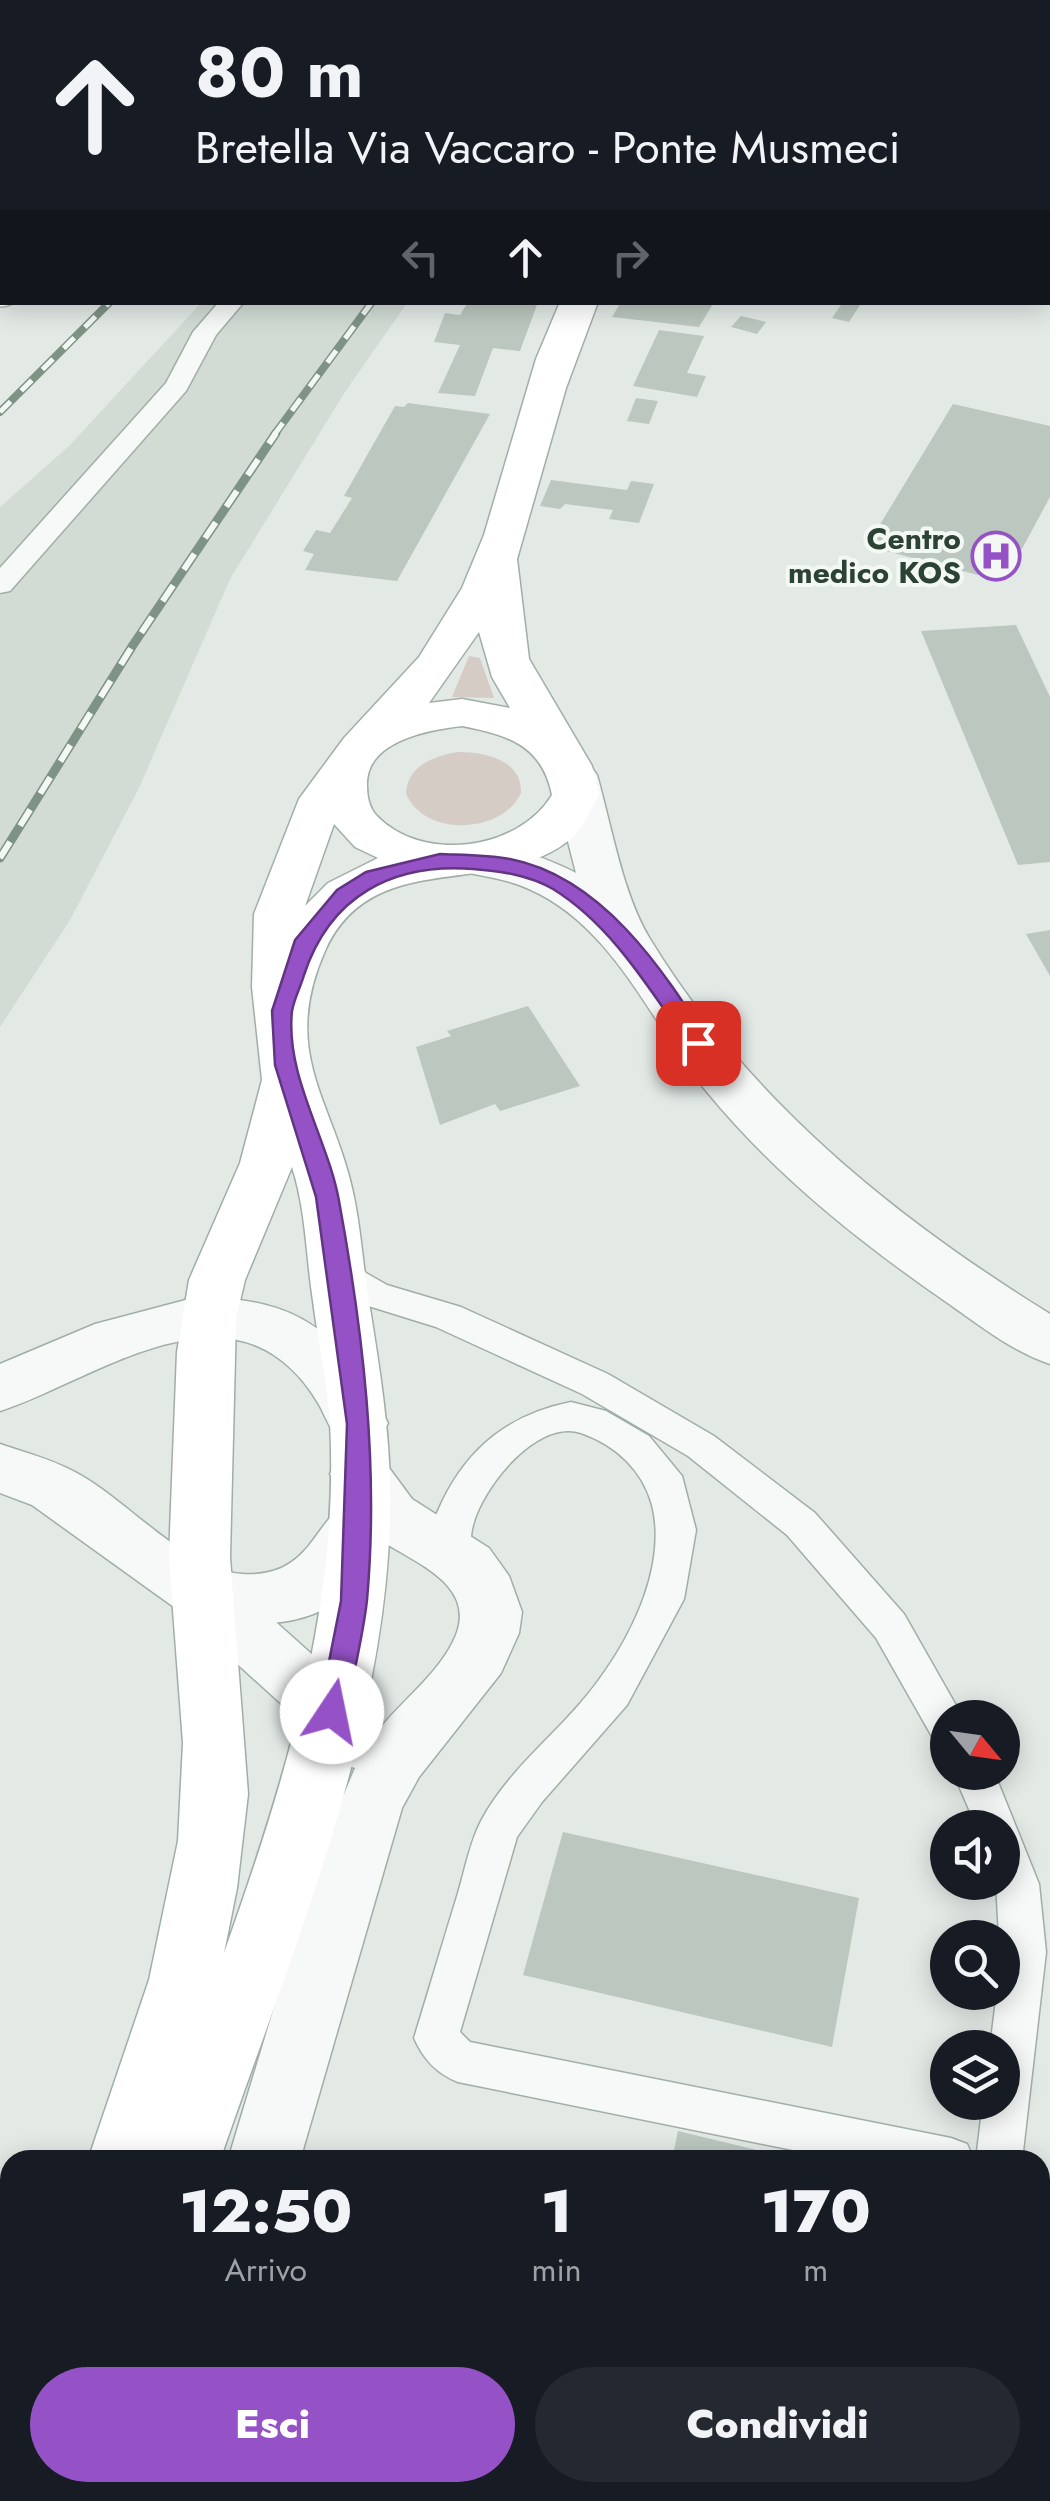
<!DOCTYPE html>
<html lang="it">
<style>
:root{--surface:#171b24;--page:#242831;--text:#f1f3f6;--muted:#9ea1a6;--accent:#9552c6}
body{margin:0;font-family:Jost,sans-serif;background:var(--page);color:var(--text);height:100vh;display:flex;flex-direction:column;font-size:38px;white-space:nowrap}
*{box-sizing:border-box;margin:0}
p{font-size:32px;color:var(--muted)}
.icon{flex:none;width:55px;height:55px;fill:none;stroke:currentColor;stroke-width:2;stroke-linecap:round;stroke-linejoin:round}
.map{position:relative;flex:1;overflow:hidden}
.drawer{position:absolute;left:0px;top:2150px;width:1050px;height:352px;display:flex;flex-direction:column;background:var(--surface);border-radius:30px 30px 0 0;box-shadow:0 5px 25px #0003}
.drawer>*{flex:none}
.banner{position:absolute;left:0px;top:0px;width:1050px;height:305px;box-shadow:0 5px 25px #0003;background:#171b24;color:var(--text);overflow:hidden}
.needle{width:65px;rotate:119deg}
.controls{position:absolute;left:930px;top:1700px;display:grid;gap:20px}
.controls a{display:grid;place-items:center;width:90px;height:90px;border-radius:50%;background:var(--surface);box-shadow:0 5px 25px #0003;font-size:50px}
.pin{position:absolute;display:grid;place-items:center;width:85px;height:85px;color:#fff;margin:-42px;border-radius:20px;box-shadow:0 5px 15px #0006}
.me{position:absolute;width:110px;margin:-55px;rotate:11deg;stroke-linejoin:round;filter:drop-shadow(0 0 8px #0008)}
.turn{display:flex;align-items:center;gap:35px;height:210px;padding:0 30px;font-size:45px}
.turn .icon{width:130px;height:130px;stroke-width:2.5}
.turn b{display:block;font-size:70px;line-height:85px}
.lanes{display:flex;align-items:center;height:95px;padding:0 30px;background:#0003;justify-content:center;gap:50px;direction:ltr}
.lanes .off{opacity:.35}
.eta{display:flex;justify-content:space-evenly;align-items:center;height:170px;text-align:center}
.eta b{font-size:60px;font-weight:800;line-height:70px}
.cta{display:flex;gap:20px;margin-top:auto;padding:20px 30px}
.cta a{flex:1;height:115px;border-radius:60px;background:var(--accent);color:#fff;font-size:40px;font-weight:800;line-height:115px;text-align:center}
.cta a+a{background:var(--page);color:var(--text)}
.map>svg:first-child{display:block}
.built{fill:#d2dcd5}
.green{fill:#d4ccc5}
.building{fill:#bbc7bf}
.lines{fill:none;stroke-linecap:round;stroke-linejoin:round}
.service-casing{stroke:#a1aea6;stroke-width:3}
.minor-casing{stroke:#a1aea6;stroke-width:3}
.tertiary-casing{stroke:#a1aea6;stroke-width:3}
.secondary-casing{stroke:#a1aea6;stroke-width:3}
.primary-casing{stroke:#a3b5a9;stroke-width:58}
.service{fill:#f6f9f7;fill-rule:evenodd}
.minor{fill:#f6f9f7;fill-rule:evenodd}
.tertiary{fill:#f6f9f7;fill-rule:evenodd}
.secondary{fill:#fff;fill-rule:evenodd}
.primary{stroke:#fff;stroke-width:55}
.rail-far1-casing{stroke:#7e9385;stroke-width:8}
.rail-casing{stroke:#7e9385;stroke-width:9}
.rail-far1{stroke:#f3f8f4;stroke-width:5;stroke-dasharray:15;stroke-linecap:butt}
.rail{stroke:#f3f8f4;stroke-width:6;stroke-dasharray:19;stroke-linecap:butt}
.route{fill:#9552c6;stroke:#613581;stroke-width:2.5}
.labels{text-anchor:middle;stroke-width:8;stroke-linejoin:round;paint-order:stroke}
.far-poi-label{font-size:30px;font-weight:bold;fill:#2c4234;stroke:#f3f8f4;text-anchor:end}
</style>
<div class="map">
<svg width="1050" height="2501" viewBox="0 0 1050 2501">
<rect width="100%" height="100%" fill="#e3eae6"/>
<!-- built -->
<path class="built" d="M201 303H407L345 392 230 579 139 788 70 920 0 1027V507L69 446Z"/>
<!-- green -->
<path class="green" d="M469 656 480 658 494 698 452 697Z
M457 752C484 752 522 759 521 793 502 835 423 837 406 793 408 765 433 757 457 752Z"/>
<!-- building -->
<path class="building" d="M468 302H538L520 351 493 348 475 396 438 393 460 345 434 342 445 313 460 315Z
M621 302H714L699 327 612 317Z
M843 302 860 305 849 322 832 318Z
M741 316 766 322 757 334 731 327Z
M659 330 704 336 687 373 706 376 697 397 633 386Z
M636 398 658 401 649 424 627 421Z
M408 403 490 414 397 581 305 570 314 554 303 551 316 530 330 533 352 498 344 496 395 406 404 407Z
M953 404 1050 426V497L1009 573 982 567 978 575 867 546Z
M551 480 627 490 631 481 654 484 639 523 609 519 613 510 565 504 560 509 540 506Z
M1016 625 1050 697V862L1018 865 921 631Z
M1050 930V976L1026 934Z
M528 1006 580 1086 500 1111 495 1104 440 1125 416 1047 451 1036 447 1031Z
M563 1832 859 1898 832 2047 523 1975Z
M678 2131 794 2159V2160H672Z
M600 2492H852L850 2501H598Z"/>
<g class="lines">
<!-- service casing -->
<g class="service-casing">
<path id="service" d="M219 302H244L216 335 186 391 10 591 0 593V568L166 383 193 332Z
M337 1245 349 1249 366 1273 387 1285 461 1307 608 1374 714 1436 815 1513 904 1614 962 1716 948 1718V1745L934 1740 876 1638 787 1535 688 1456 582 1394 436 1327 362 1304 340 1291 319 1258 325 1249Z
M571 1402 606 1411 649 1436 682 1476 696 1530 684 1599 627 1705 542 1802 517 1837 460 2032 470 2042 951 2138 967 2144 974 2160H842L458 2082C437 2074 423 2059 414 2038 429 1990 443 1941 458 1893 465 1869 470 1842 481 1821 510 1766 563 1730 598 1681 633 1634 667 1564 652 1505 643 1471 616 1445 581 1433 535 1417 473 1497 471 1537L489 1568 484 1579 470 1584 456 1579C449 1568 436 1552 433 1539 430 1526 437 1513 442 1502 469 1446 511 1414 571 1402Z
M953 1772H994L1039 1884 1046 1952 1022 2160H976L983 2102H1002V2048H990L997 1992H1002L996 1882H1002V1828H977Z"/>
</g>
<!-- minor casing -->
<g class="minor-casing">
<path id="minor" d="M360 1450 381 1457 412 1499 489 1548 509 1576 522 1612 519 1633 501 1673 419 1777 402 1808 300 2160H228L324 1842 355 1768 334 1761 310 1730 178 1610 169 1592 178 1574 200 1567 222 1574 354 1692 382 1726C405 1698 442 1670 456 1635 478 1579 402 1559 369 1532 351 1518 341 1494 330 1474L339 1457Z
M148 2492H226V2501H148Z"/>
</g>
<!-- tertiary casing -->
<g class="tertiary-casing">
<path id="tertiary" d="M574 761 590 765 597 775C612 828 623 895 650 939 748 1099 892 1216 1050 1314V1364C1014 1352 983 1328 952 1306 862 1244 777 1177 707 1092 651 1024 614 926 529 889 505 878 480 876 455 870L448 859 455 848C492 838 543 856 576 873L551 775 558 765Z
M197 1297C303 1299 340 1332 388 1423L380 1439C366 1444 357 1447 343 1441 331 1435 325 1414 318 1403 304 1379 283 1357 257 1346 177 1313 73 1388 0 1411V1364L95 1324Z
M0 1444C24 1452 50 1459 73 1471 125 1497 184 1570 242 1574 330 1580 310 1483 380 1507L389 1524C378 1546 364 1571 348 1590 309 1635 227 1627 178 1610L32 1505 0 1493Z"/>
</g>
<!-- secondary casing -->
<g class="secondary-casing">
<path id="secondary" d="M1008 0H1050L1048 4Z
M560 302H598L566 388 517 559 529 659 592 766 599 795C592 807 585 826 574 836 501 902 373 843 325 951 278 1057 337 1104 355 1202 361 1233 363 1265 368 1296 380 1370 392 1442 390 1517 384 1739 291 1953 220 2160H88L149 1980 178 1841 183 1743 169 1557 177 1352 189 1280 240 1163 262 1080 252 987 254 914 299 799 344 738 419 657 462 588 484 535 536 359ZM479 632 492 677 510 708 462 699 429 703ZM462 726C508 735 542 745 552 795 519 850 422 864 376 815 369 807 367 796 367 786 365 741 428 730 462 726ZM334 824 355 847 378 858 328 883 305 906ZM292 1167C306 1210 306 1256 313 1301 318 1341 327 1381 330 1422 340 1605 285 1782 224 1953L237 1888 248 1794 230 1557 236 1318 245 1280Z
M10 2390V2478L0 2482V2394Z
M10 2482V2492H85L81 2501H2Z"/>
</g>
<!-- primary casing -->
<g class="primary-casing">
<path id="primary" d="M339 2 342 0
M0 279 2 277"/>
</g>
<!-- service -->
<use href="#service" class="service"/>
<!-- minor -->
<use href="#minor" class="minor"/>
<!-- tertiary -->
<use href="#tertiary" class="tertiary"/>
<!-- secondary -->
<use href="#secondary" class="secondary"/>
<!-- primary -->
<use href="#primary" class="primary"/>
<!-- rail-far1 casing -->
<g class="rail-far1-casing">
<path id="rail-far1" d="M0 412 110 302
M274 435 372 302"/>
</g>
<!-- rail casing -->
<g class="rail-casing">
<path id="rail" d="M0 858 133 645 276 433"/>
</g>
<!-- rail-far1 -->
<use href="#rail-far1" class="rail-far1"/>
<!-- rail -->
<use href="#rail" class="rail"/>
</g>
<!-- route -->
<path class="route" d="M440 854C463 855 488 855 510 859 602 877 663 969 709 1043L706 1048H691C651 992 613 926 553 889 529 875 500 871 473 869 392 863 330 896 304 975 301 986 294 999 292 1011 285 1076 328 1139 339 1201 363 1332 379 1466 367 1600 363 1637 353 1675 346 1712L342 1719H323L319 1712 341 1601 347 1424 316 1197 275 1065 272 1011 295 940 337 890 366 872Z"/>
<!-- icons -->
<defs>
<g id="hospital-ring" transform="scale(2.5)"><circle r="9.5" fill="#f3f8f4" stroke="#9552c6" stroke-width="1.5"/><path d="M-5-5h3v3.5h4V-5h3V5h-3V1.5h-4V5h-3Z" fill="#9552c6"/></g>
</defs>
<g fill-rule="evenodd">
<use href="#hospital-ring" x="996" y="556"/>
</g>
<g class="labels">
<!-- far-poi labels -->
<g class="far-poi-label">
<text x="961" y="549">Centro<tspan x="961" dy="34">medico KOS</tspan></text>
</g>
</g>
</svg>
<div class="controls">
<a><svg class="needle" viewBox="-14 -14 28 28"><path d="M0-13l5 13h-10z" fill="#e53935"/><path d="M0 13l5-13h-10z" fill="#9ea1a6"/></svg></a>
<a><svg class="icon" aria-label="sound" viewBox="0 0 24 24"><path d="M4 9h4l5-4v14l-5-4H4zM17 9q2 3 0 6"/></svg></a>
<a><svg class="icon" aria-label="search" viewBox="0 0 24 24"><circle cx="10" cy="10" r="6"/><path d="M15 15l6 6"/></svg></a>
<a><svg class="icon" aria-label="layers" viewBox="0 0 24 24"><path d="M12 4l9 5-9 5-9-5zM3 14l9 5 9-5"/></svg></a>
</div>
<div class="pin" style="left:698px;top:1043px;background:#d93025"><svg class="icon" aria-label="arrive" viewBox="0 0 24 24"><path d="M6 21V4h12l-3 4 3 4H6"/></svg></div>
<svg class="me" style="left:332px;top:1712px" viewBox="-20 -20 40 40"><circle r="19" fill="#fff"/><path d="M0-13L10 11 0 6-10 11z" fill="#9552c6"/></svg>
<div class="banner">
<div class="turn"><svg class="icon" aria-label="ahead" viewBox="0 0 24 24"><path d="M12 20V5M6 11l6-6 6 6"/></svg><div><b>80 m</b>Bretella Via Vaccaro - Ponte Musmeci</div></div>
<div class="lanes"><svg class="icon off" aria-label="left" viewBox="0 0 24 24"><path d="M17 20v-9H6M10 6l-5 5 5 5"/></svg><svg class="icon" aria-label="ahead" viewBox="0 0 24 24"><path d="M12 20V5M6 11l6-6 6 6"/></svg><svg class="icon off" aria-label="right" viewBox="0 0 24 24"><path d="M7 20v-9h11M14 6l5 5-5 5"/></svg></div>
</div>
<section class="drawer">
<div class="eta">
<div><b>12:50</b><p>Arrivo</p></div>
<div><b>1</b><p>min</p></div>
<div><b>170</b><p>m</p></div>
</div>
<div class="cta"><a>Esci</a><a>Condividi</a></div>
</section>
</div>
